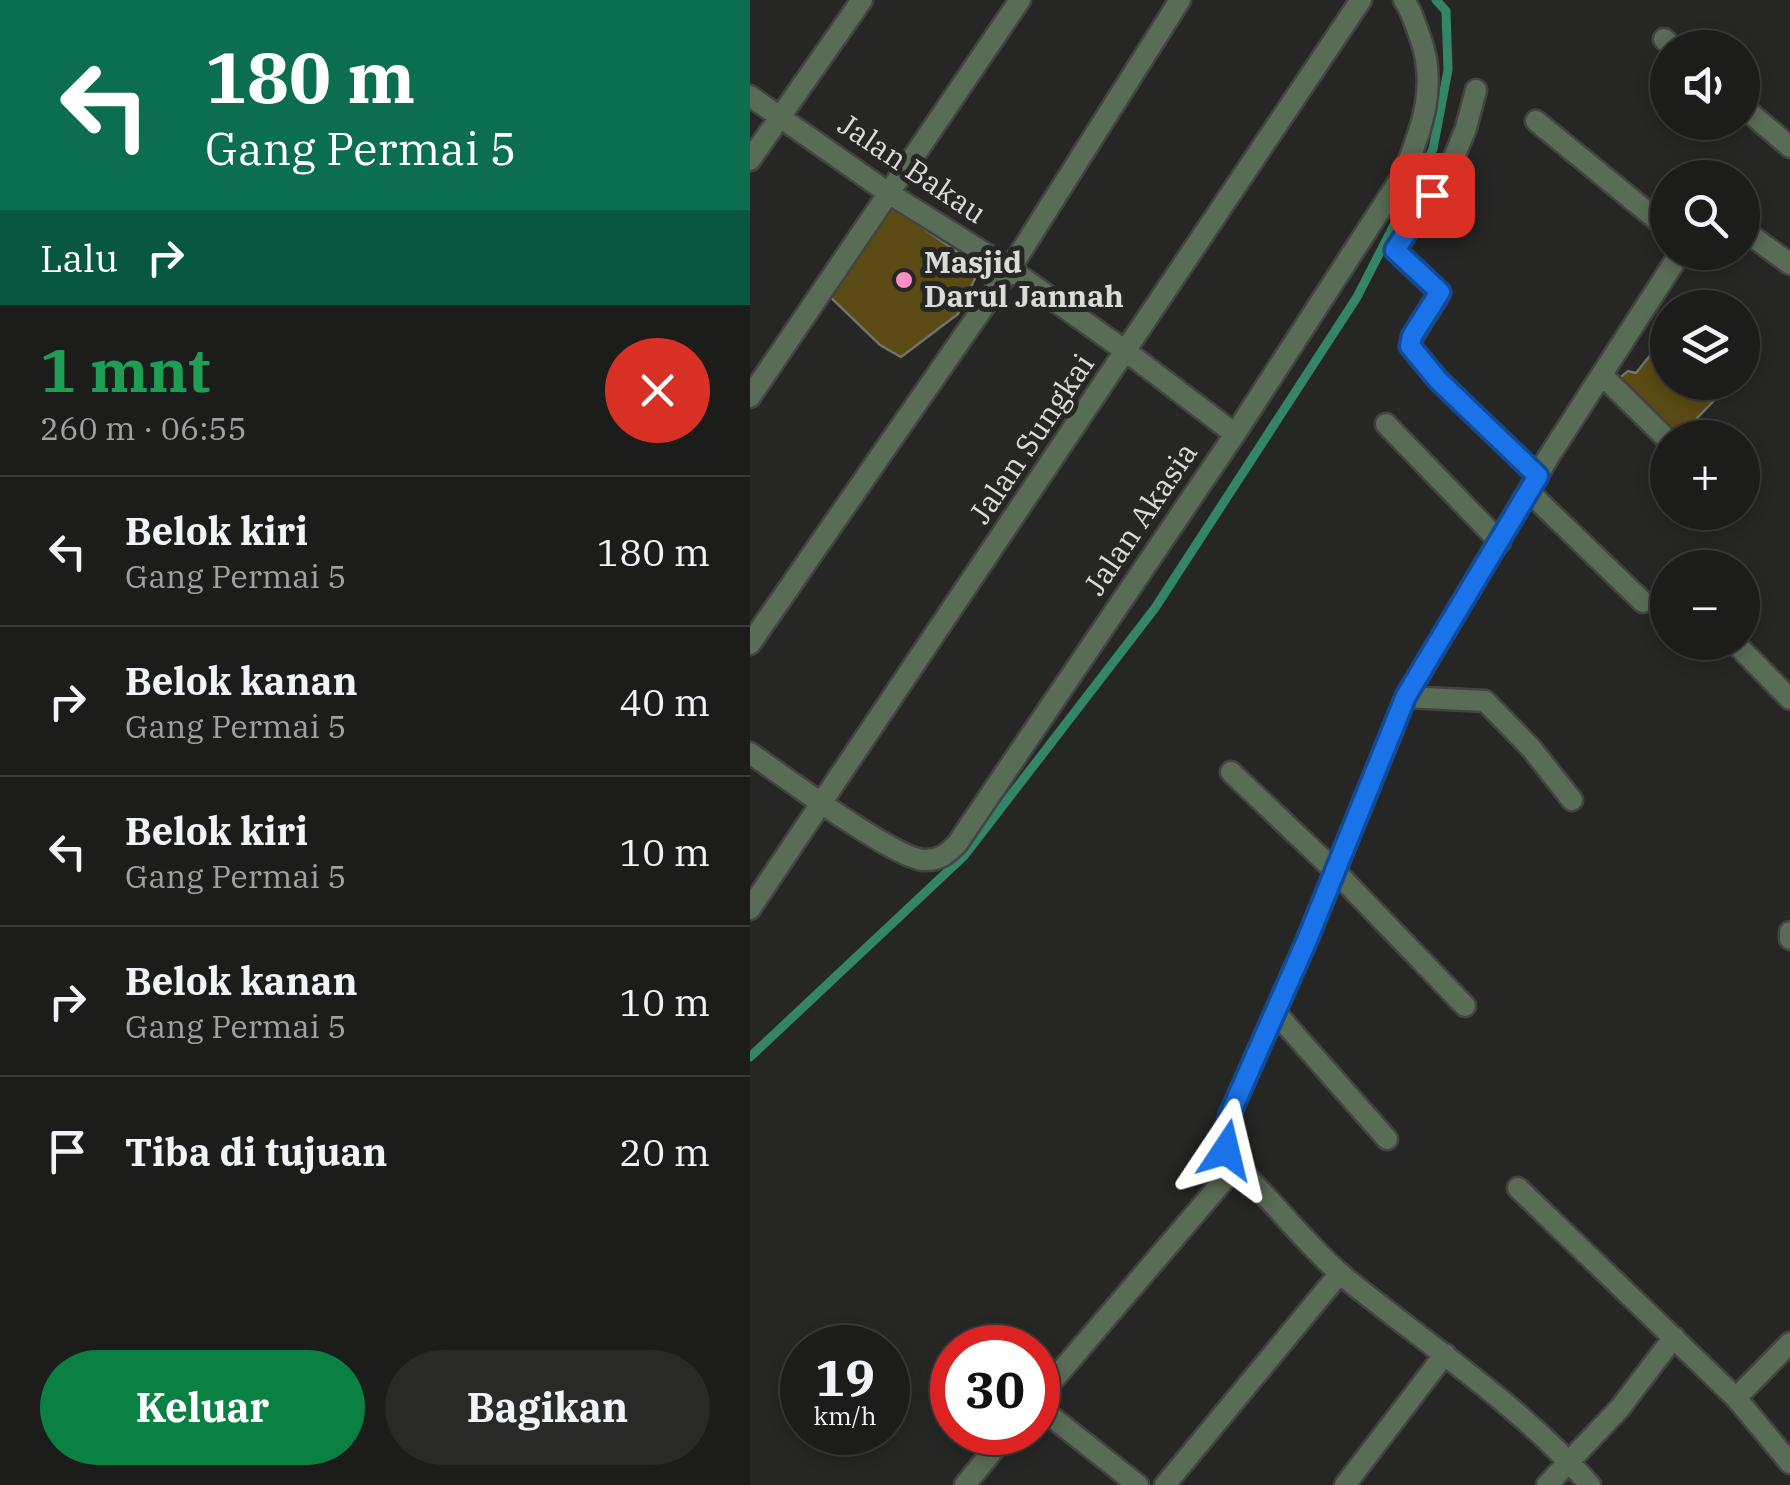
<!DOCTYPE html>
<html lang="id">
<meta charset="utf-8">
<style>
:root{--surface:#1c1c1b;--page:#292928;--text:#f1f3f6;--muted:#a0a1a3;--line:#3a3a3a;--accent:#0b8043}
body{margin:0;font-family:"IBM Plex Serif",serif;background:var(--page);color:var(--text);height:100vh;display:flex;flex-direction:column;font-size:38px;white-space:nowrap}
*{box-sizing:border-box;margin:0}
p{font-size:32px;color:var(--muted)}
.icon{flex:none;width:55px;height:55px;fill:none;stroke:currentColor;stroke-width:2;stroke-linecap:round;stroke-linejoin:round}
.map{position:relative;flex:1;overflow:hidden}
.panel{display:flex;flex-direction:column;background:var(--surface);width:750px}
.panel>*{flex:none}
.top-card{background:#0b6e4f;color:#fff;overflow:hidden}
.controls{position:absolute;left:900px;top:30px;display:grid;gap:20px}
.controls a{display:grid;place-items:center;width:110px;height:110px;border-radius:50%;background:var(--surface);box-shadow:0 5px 15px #0003,0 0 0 2px var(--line);font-size:50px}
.speed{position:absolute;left:30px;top:1325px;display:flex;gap:20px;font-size:50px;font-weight:700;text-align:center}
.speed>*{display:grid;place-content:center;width:130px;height:130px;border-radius:50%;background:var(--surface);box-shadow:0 5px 15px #0003,0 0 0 2px var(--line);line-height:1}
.speed small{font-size:25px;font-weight:400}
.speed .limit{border:15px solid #d22;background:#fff;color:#111}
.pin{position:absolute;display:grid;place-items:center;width:85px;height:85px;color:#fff;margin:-42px;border-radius:20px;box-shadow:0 5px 15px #0006}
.me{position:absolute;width:110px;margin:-55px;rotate:10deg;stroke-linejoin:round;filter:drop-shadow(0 0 8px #0008)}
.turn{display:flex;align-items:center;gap:35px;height:210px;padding:0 40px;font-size:45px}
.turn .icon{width:130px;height:130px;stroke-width:2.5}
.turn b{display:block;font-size:70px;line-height:85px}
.then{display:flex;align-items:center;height:95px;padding:0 40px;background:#0003;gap:20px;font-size:38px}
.round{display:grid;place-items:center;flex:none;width:105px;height:105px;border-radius:52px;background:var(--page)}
.headline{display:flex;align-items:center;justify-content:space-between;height:170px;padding:0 40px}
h1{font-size:60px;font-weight:700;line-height:75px;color:#1e9e55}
.cta{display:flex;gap:20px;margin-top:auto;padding:20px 40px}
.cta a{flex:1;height:115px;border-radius:60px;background:var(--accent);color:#fff;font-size:40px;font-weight:700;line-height:115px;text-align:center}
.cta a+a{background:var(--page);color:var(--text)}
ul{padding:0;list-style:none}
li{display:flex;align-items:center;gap:30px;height:150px;padding:0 40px;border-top:2px solid var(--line)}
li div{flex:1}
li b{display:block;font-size:38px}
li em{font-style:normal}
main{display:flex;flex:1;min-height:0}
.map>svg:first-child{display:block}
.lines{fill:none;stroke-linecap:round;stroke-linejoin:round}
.stream{stroke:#348568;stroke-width:9}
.building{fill:#5b4a14;stroke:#72726f;stroke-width:2.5}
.minor-casing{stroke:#434341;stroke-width:25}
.minor{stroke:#596c56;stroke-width:20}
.route-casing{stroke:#114b97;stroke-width:25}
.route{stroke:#1a73e8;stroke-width:18}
.poi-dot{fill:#fb8fc6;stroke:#262624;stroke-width:4}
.labels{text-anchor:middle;stroke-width:10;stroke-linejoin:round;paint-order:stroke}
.street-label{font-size:30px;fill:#dbdcda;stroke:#262624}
.poi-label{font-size:30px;font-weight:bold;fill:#dbdcda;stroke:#262624;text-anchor:start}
</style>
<main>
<section class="panel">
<div class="top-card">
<div class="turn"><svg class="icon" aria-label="left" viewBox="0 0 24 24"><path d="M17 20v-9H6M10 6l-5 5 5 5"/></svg><div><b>180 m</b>Gang Permai 5</div></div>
<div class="then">Lalu<svg class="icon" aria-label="right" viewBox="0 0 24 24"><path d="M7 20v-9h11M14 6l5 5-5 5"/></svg></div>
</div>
<div class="headline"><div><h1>1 mnt</h1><p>260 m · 06:55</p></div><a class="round" style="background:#d93025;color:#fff"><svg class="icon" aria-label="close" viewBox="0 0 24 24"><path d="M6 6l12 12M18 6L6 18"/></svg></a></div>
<ul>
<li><svg class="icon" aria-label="left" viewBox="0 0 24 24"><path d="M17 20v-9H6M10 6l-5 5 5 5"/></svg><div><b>Belok kiri</b><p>Gang Permai 5</p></div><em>180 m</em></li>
<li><svg class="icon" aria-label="right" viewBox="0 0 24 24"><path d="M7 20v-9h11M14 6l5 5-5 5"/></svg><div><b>Belok kanan</b><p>Gang Permai 5</p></div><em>40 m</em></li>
<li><svg class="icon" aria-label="left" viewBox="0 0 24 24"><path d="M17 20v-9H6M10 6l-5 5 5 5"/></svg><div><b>Belok kiri</b><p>Gang Permai 5</p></div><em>10 m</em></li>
<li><svg class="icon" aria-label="right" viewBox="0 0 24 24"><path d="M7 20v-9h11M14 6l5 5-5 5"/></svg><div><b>Belok kanan</b><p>Gang Permai 5</p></div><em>10 m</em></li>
<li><svg class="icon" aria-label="arrive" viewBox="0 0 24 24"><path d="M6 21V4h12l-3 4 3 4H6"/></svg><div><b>Tiba di tujuan</b></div><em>20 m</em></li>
</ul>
<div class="cta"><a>Keluar</a><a>Bagikan</a></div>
</section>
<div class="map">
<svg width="1040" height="1485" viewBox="0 0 1040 1485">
<rect width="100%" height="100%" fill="#262624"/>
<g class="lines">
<!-- stream -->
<path class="stream" d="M0 1057 214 856 405 608 607 297 683 149 698 70 696 11 686 0"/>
</g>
<!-- building -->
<path class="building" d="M143 207 230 268 208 314 151 357 130 345 74 291Z
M914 338 918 342V382H967L975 389 928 438 867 380 878 371 886 373Z"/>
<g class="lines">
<!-- minor casing -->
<g class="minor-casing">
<path id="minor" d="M914 39 924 48
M726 90 716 128 700 167 645 250 690 293 663 336 660 346 688 380 788 476
M0 96 137 192 260 269 377 352 485 434
M992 106 1040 147
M786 121 918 229
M0 160 112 0
M992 229 1040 264
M852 375 918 440
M0 397 270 0
M636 424 750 542
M779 492 893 602
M0 644 260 269 430 0
M991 649 1040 699
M656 697 735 701 781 748 822 800
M0 753C32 775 142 857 173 860 189 861 197 854 207 844L485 434 653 175C672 128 688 86 670 37 665 24 662 11 654 0
M481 772 585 871 715 1006
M0 909 611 0
M1040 932V939
M525 1012 637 1139
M768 1188 986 1398 1040 1463
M288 1398 486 1166
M986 1398 1040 1343
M288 1406 388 1485
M215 1485 258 1432
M415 1485 590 1273
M595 1485 695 1354
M797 1485 870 1408 924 1337
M840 1485C769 1404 676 1344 593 1276 554 1243 523 1200 486 1166L476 1150 475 1139 480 1114 557 940 656 697 801 453 931 252"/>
</g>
<!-- minor -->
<use href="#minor" class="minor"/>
</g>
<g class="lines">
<!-- route casing -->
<g class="route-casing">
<path id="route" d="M476 1150V1128L480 1114 557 940 656 696 788 476 688 380 660 346 662 336 690 292 645 250 682 195"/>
</g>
<!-- route -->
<use href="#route" class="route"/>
</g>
<!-- markers -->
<circle class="poi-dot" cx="154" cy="280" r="10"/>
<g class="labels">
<!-- street labels -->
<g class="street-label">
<text transform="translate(162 169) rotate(34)" y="10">Jalan Bakau</text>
<text transform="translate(282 439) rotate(-56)" y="10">Jalan Sungkai</text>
<text transform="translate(391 519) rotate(-56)" y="10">Jalan Akasia</text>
</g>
<!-- poi labels -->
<g class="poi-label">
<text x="174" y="273">Masjid<tspan x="174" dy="34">Darul Jannah</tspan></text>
</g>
</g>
</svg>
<div class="controls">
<a><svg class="icon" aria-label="sound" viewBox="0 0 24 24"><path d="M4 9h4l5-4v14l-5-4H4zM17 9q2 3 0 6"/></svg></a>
<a><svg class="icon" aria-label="search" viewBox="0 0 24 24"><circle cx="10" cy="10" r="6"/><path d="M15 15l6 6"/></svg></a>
<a><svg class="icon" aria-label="layers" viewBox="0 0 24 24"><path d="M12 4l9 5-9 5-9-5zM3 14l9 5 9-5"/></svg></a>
<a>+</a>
<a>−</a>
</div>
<div class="speed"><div>19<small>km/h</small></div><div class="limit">30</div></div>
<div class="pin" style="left:682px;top:195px;background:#d93025"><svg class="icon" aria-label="arrive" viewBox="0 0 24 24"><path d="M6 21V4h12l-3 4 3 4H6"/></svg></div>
<svg class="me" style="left:476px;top:1150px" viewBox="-20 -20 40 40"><path d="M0-17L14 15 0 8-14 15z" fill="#1a73e8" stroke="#fff" stroke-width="4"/></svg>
</div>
</main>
